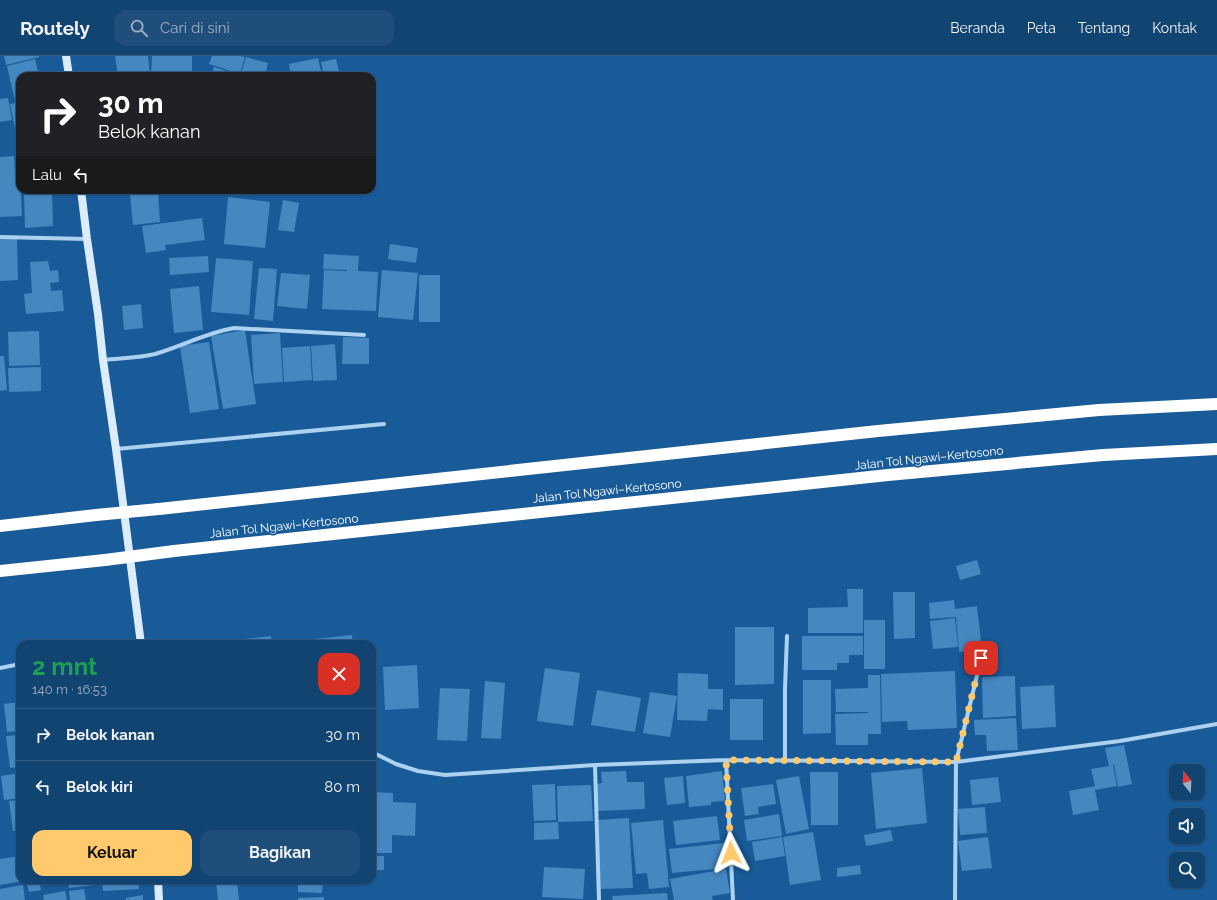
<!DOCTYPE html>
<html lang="id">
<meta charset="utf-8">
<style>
:root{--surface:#124472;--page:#1f4e7a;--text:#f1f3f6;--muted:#9cb0c4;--line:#315c84;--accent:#ffc96c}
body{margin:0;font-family:Raleway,sans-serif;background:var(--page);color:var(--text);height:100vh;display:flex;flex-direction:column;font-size:15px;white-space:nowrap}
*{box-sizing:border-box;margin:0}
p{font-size:13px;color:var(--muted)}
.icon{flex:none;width:22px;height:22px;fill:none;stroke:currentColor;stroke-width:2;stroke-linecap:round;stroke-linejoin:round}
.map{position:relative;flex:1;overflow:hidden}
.drawer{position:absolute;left:16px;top:584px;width:360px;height:244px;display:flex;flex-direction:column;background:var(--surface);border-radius:12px;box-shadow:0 1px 3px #0004,0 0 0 1px var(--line)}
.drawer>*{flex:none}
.guide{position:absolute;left:16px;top:16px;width:360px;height:122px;border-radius:12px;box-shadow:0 1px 3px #0004,0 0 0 1px var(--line);background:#202124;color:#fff;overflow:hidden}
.needle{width:26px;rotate:342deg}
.controls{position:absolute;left:1169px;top:708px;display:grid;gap:8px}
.controls a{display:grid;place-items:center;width:36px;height:36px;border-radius:8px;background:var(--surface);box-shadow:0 1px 3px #0004,0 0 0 1px var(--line);font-size:20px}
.pin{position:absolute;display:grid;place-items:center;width:34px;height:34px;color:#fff;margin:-17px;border-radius:8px;box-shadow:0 2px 6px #0006}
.me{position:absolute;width:44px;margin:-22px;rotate:357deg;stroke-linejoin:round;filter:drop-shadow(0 0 3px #0008)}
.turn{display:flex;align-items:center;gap:14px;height:84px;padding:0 16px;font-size:18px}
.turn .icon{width:52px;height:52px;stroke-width:2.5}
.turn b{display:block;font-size:28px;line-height:34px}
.then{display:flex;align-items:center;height:38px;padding:0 16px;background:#0003;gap:8px;font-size:15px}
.round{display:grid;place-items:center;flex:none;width:42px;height:42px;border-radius:12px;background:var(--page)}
.overview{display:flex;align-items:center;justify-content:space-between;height:68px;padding:0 16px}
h1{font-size:24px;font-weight:700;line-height:30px;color:#1e9e55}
.action{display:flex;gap:8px;margin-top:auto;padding:8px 16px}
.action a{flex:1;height:46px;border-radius:12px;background:var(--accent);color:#111;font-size:16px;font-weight:700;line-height:46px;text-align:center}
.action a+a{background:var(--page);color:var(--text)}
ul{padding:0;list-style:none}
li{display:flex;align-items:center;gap:12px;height:52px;padding:0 16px;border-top:1px solid var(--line)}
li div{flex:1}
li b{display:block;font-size:15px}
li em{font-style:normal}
header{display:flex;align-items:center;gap:24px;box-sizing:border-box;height:56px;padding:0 20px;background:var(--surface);border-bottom:1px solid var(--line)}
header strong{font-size:19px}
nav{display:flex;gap:22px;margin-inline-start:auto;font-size:14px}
.search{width:280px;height:36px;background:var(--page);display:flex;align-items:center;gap:10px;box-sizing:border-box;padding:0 14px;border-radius:12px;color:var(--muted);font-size:15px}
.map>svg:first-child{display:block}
.building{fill:#4587c1}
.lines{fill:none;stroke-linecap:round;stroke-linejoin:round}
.street{stroke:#acd1f1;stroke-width:4}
.secondary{stroke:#dbecfc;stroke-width:8}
.highway{stroke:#fff;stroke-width:12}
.highway-bridge{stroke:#fff;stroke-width:12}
.route{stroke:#ffc96c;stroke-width:7;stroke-dasharray:0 12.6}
.labels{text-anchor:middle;stroke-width:3.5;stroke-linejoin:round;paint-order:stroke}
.street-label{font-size:12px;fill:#fff;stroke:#185b98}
</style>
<header>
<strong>Routely</strong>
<div class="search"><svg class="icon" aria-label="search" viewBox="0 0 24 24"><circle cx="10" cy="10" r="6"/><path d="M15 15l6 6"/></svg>Cari di sini</div>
<nav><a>Beranda</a><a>Peta</a><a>Tentang</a><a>Kontak</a></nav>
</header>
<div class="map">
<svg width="1217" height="844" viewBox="0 0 1217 844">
<rect width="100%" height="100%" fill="#185b98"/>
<!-- building -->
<path class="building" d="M4 0H39V1L6 9Z
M115 0H148L150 20H118Z
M152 0H192V20H151Z
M212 0H240L245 1 240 18 209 8Z
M246 1 268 7 265 20 242 15Z
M318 2 322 20H291L289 8Z
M35 3 39 20H20V44L15 45 7 10Z
M336 3 340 20H324L321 6Z
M214 11 243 20H211Z
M8 42 12 64 0 66V43Z
M20 46V88H18L10 48Z
M14 100 15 119 20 118 22 160 0 161V101Z
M131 134H157V135L131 138Z
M52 136 53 170 25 172 24 137Z
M158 136 160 166 133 169 130 139Z
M228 141 270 146 265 192 224 188Z
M283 144 299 147 294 176 278 174Z
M202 162 205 184 165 189 166 194 146 197 142 170Z
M0 183H17L18 224 0 225Z
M390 188 418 192 416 207 388 203Z
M324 198 359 200 358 215 378 216 376 255 345 254 346 231 345 254 322 253 324 214 347 215V214L323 213Z
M208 200 209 216 170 219 169 202Z
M216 202 253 205 249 259 211 256Z
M48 205 50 215 58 214 59 226 50 227 51 235 62 234 64 255 26 258 24 238 32 237 30 206Z
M259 212 277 213 273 265 254 263Z
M382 214 418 217 413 264 378 261Z
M281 217 310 219 307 253 277 250Z
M419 219H440V266H419Z
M199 230 203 274 174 277 170 233Z
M141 248 143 272 124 274 122 250Z
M245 274 256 348 223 353 211 280Z
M39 275 40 309 9 310 8 276Z
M280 277 283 326 254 328 251 279Z
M343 281 369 282V308H342Z
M209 286 219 353 190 357 180 290Z
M335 288 337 324 313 325 311 290Z
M310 290 312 324 284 326 282 292Z
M0 300H4L7 334 0 335Z
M41 311V335L9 336 8 312Z
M977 504 981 518 960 524 956 510Z
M847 533H863V577H808V552L848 551Z
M893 536H915V582L894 583Z
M954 544 955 553 977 550 982 594 959 596 956 561 930 563 929 547Z
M955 562 958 591 933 593 930 565Z
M864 564H885V613H864Z
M735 571H774V628L735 629Z
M352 579 353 588H298L297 585Z
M271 580 272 588H210V587Z
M802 580H863V599H849V607H837V614H802Z
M417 609 419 652 385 654 383 611Z
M545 612 580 617 573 670 537 665Z
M955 615 957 672 908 674 907 665 882 666 881 618Z
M678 617 708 618V633H723V654L708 653 707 665 677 664Z
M868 619H880L881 678H868V689H836L835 658 868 657V656H836L835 633 868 632Z
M1015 620 1016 660 983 662 982 621Z
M803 624H831V677L803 678Z
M485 625 505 627 501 683 481 682Z
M1054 629 1056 671 1022 673 1020 631Z
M440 632 470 633 467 685 437 684Z
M597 634 641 642 635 676 591 669Z
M650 636 677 640 670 681 643 677Z
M730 643H763V684H730Z
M20 646V675L7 676 4 648Z
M1016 662 1018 694 987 695 986 679H975L974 664Z
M20 679V711L10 712 6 680Z
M1124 689 1132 728 1118 731 1114 708 1113 709 1117 730 1095 734 1099 754 1073 759 1069 735 1095 730 1091 713 1109 710 1105 692Z
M922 712 927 767 876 773 871 717Z
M626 715 627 726H644L645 753 597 755 596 728 602 727 601 716Z
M722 715 725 745 711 746V749L689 751 686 720Z
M810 716H838V769H811Z
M20 717V742L4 744 1 720Z
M683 720 685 747 667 749 664 722Z
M799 720 809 773 786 778 776 724Z
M998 721 1001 746 972 749 970 724Z
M555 728 556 764 534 765 532 729Z
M773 728 776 748 758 751 759 758 745 760 741 732Z
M591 729 593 765 558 766 559 783 534 784V767L558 766 557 730Z
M372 736 393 737V746L416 747 415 780 392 779V797H372Z
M20 744V774L13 775 9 745Z
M985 751 987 777 960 779 958 753Z
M779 758 782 780 747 785 744 764Z
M717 760 720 784 676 789 673 765Z
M629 762 633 832 600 833 597 764Z
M663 764 669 831 649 833 647 817 636 818 631 767Z
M891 774 893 785 866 790 864 779Z
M813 776 821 824 790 829 783 781Z
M782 781 785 800 755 805 752 786Z
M988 781 992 812 962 815 958 785Z
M724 787 726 812 672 817 669 793Z
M20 800V824H23V825L0 829V803Z
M372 800H384V814H372Z
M860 809 861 818 837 821V812Z
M544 811 585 813 583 843 542 841Z
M726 813 730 837 712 840 713 844H674L670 823Z
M26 824H39L41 834 29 836Z
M68 824H93L94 829 69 832Z
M102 824H138L139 833 103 835Z
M230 824H237L239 844H218L216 825Z
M298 824H323L322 837 298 836Z
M23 829 25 844H0V833Z
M84 833 86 844H70L69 835Z
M65 835 67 844H44L43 839Z
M667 837 668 844H613L612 840Z
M143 839V844H126V842Z
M324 841V844H298V842Z"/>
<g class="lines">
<!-- street -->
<path class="street" d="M0 181 87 183
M103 304C120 302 139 302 155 298 182 290 206 277 234 272L364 279
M116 393 384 368
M133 588 141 587
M0 612 20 608
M372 696 396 708 418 715 445 719 595 709 726 704 956 706 1120 685 1217 668
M726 704 733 844
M785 704V632L787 580
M595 709 599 844
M955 844 956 706 981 603"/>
<!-- secondary -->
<path class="secondary" d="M66 0 69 20
M81 134 87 183 98 258 103 304 116 393 141 588
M158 824 159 844"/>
<!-- highway -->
<path class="highway" d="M159 453 878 375 1099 354 1217 348
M0 470 96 459
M174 495 888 419 1103 399 1217 393
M0 515 105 504"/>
<!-- highway-bridge -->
<path class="highway-bridge" d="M96 459 159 453
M105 504 174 495"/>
</g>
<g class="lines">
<!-- route -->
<path class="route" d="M731 797 726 704 956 706 981 602"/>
</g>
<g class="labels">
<!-- street labels -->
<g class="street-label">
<text transform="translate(929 402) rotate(-6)" y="4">Jalan Tol Ngawi–Kertosono</text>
<text transform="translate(607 435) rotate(-6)" y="4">Jalan Tol Ngawi–Kertosono</text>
<text transform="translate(284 470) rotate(-6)" y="4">Jalan Tol Ngawi–Kertosono</text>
</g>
</g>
</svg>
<div class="controls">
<a><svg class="needle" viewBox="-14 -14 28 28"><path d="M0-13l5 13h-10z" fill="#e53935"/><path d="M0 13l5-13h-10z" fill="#9cb0c4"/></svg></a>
<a><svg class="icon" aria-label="sound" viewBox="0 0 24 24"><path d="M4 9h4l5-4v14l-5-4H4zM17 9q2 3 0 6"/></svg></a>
<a><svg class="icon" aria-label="search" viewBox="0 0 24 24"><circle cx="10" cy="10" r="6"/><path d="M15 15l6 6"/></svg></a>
</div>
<div class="pin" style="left:981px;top:602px;background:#d93025"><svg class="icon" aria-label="arrive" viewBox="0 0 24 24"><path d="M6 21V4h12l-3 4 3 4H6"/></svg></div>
<svg class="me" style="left:731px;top:797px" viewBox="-20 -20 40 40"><path d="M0-17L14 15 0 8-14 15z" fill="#ffc96c" stroke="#fff" stroke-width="4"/></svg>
<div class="guide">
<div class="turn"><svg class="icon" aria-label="right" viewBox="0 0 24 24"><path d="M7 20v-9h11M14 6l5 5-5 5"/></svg><div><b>30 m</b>Belok kanan</div></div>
<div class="then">Lalu<svg class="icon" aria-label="left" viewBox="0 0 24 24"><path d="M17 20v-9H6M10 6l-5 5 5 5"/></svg></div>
</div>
<section class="drawer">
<div class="overview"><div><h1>2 mnt</h1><p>140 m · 16:53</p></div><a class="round" style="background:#d93025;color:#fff"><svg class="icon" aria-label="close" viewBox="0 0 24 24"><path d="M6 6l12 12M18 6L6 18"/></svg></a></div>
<ul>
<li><svg class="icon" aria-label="right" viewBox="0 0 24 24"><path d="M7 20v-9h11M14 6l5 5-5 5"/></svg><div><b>Belok kanan</b></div><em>30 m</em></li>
<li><svg class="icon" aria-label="left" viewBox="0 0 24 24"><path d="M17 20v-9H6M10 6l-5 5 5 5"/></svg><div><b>Belok kiri</b></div><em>80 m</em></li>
</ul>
<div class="action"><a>Keluar</a><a>Bagikan</a></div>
</section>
</div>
